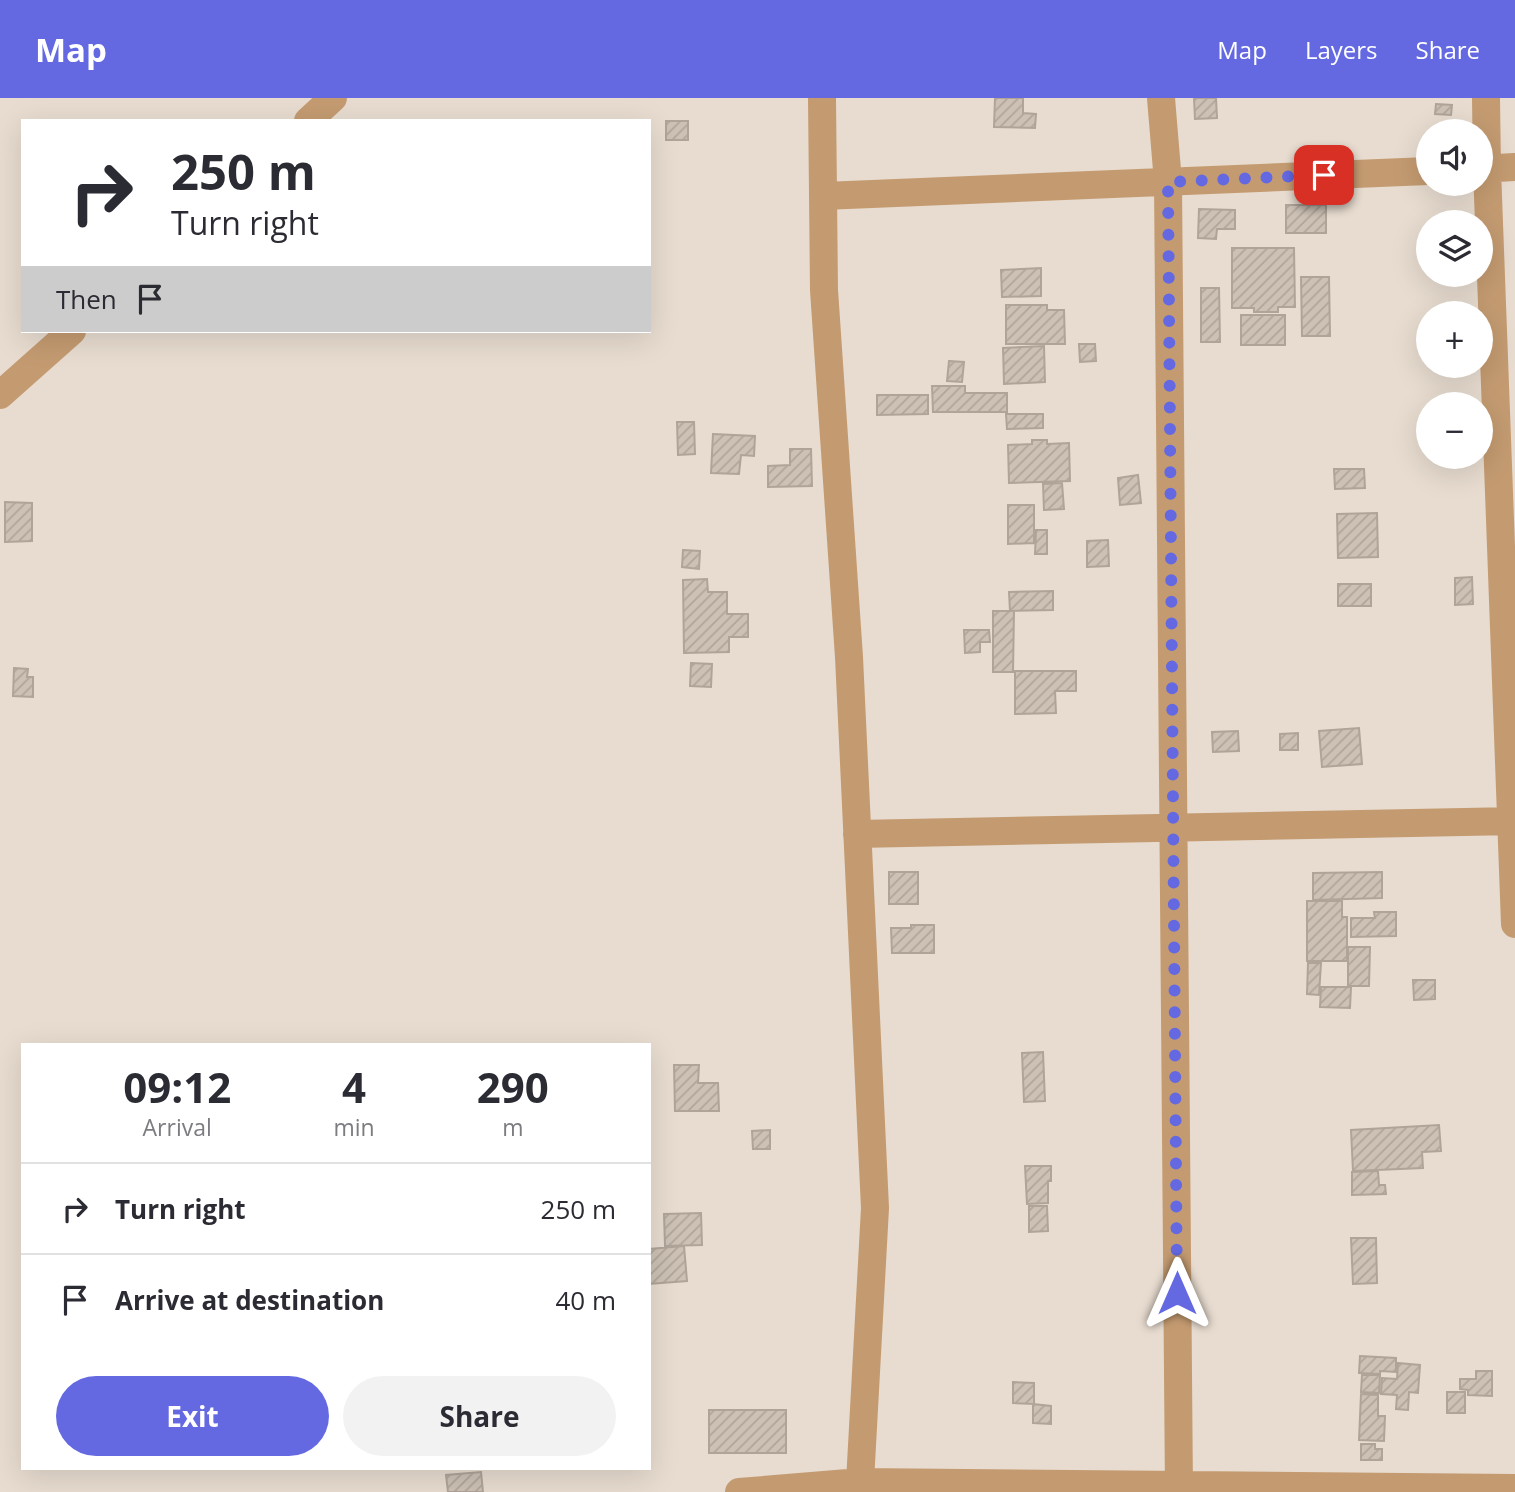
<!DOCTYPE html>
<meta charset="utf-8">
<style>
:root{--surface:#fff;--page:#f2f2f3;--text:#2b2b33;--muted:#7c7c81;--line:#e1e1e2;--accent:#6469e2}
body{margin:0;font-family:"Open Sans",sans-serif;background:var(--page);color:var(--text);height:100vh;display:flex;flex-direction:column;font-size:26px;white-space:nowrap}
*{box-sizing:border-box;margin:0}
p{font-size:23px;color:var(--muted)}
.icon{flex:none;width:38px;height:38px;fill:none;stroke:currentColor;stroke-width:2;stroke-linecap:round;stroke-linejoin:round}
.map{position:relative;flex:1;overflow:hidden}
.sheet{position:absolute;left:21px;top:945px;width:630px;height:427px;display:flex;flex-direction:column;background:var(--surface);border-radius:0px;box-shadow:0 7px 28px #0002}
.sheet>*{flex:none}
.top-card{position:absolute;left:21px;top:21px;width:630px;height:214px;border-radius:0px;box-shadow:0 7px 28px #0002;background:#fff;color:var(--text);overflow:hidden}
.buttons{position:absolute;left:1416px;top:21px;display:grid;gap:14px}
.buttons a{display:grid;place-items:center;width:77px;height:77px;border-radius:50%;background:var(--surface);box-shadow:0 7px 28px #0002;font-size:35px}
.pin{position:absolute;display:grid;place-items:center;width:60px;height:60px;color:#fff;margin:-30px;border-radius:14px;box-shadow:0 4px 10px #0006}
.me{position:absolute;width:77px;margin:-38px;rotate:0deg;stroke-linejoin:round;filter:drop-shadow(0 0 5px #0008)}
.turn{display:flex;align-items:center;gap:24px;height:147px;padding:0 35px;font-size:32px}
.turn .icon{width:91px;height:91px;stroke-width:2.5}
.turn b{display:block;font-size:49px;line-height:60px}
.then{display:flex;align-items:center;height:66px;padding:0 35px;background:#0003;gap:14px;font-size:26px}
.eta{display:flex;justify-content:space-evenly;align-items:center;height:119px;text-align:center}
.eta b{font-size:42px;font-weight:700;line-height:49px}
.cta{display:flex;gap:14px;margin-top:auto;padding:14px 35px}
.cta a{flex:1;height:80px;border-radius:42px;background:var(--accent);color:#fff;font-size:28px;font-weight:700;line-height:80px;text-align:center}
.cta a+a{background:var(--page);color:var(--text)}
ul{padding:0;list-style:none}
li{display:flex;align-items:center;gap:21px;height:91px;padding:0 35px;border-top:2px solid var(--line)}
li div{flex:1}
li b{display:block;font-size:26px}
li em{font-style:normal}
header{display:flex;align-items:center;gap:42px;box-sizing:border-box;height:98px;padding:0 35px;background:var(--accent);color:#fff}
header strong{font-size:33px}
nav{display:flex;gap:38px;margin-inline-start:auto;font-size:24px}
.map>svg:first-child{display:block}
.building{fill:url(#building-hatch);stroke:#b0a499;stroke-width:2}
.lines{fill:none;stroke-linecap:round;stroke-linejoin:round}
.minor{stroke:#c49b71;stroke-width:28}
.route{stroke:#6469e2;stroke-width:12;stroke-dasharray:0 21.6}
</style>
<header>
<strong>Map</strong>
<nav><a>Map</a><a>Layers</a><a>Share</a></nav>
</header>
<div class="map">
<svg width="1515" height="1394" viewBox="0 0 1515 1394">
<defs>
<pattern id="building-hatch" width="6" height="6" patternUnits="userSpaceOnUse" patternTransform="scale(1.75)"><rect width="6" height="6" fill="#cdc1b5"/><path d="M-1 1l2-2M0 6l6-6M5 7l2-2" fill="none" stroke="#afa59a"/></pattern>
</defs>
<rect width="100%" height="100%" fill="#e8dcd0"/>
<!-- building -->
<path class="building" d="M995 0H1023V15L1036 16 1035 30 994 29Z
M1194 0H1216L1217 20 1195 21Z
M1436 6 1452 7 1451 17 1435 16Z
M666 23H688V42H666Z
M1286 107H1326V135H1286Z
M1199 111 1235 112V131H1217L1216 141 1198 140Z
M1232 150H1294L1295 209H1278V214H1254V210H1232Z
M1041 170V198L1002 199 1001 172Z
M1301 179H1329L1330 238H1302Z
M1201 190H1219L1220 244H1201Z
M1006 207H1047V212H1064L1065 246H1006Z
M1241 217H1285V247H1241Z
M1079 246H1095L1096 263 1080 264Z
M1044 248 1045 284 1004 286 1003 250Z
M949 263 964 264 962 284 947 283Z
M932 288H965V295H1007V314H933Z
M877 297H928V316L877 317Z
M1006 316H1043V330L1007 331Z
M677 324H694L695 356 678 357Z
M713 336 755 338 754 358 741 357 739 376 711 375Z
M1032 342H1047V346L1069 345 1070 383 1009 385 1008 347 1032 346Z
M790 351H811L812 388 768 389V368L790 367Z
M1334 371H1364L1365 390 1335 391Z
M1138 377 1141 405 1120 407 1118 380Z
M1062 385 1064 411 1044 412 1043 386Z
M5 404 32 405V443L5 444Z
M1008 407H1034V445L1008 446Z
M1377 415 1378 459 1338 460 1337 416Z
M1036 432H1047V456H1035Z
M1108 442 1109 468 1087 469V443Z
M683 452 700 453 699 471 682 469Z
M1472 479 1473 506 1455 507V480Z
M707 481 708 494H727V516H748V539H729V554L684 555 683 482Z
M1338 486H1371V508H1338Z
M1053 493V512L1010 513 1009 494Z
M993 513H1014L1013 574H993Z
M964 532H989L990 544H980V554L965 555Z
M691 565 712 566 711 589 690 588Z
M14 570 28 571 27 579H33V599L13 598Z
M1015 573H1076V593H1055L1056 615 1015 616Z
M1359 630 1362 666 1322 669 1319 633Z
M1238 633 1239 653 1213 654 1212 634Z
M1298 635V652H1280V636Z
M889 774H918V806H889Z
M1382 774V800L1313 802V775Z
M1307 803H1342V819H1347V863H1307Z
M1374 814H1396V838L1351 839V820H1375Z
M911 827H934V855H892L891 830H911Z
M1348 849H1370L1369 888H1348Z
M1308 865H1321L1319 897 1307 896Z
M1413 882H1435V901L1414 902Z
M1321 889H1351L1350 910 1320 909Z
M1043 954 1045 1003 1024 1004 1022 955Z
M674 967H699L698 985H718L719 1013H675Z
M1439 1027 1441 1053 1422 1054 1423 1070 1353 1073 1351 1032Z
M770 1032V1051H753L752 1033Z
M1025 1068H1051V1083H1048V1105L1027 1106Z
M1378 1073 1379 1087H1385L1386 1096 1352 1097V1074Z
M1029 1108H1047L1048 1133 1029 1134Z
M701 1115 702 1147 665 1148 664 1116Z
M1351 1140H1376L1377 1185 1353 1186Z
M684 1148 687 1183 649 1186V1151Z
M1360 1258 1396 1260V1274L1380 1273V1276L1359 1275Z
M1398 1265 1420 1267 1418 1295 1409 1294 1408 1312 1396 1311 1397 1297 1381 1296 1382 1280 1397 1281Z
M1476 1273H1492V1298L1468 1297V1292L1460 1291V1281H1476Z
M1362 1277H1380L1379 1295 1361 1294Z
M1013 1284 1034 1285V1306L1013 1305Z
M1447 1294H1465V1315H1447Z
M1361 1296 1378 1297V1318H1385L1384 1343 1359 1342Z
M1033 1306 1051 1308V1326L1033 1325Z
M709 1312H786V1355H709Z
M1361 1346H1375V1351H1382V1362H1361Z
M481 1374 483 1394H448L446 1377Z"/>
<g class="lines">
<!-- minor -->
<path class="minor" d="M822 0 824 192 849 559 875 1110 860 1384
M1161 0 1168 84 1179 1394
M1486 0 1487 71 1515 826
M308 23 333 0
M1480 71 1515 69
M823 98 1428 73
M0 297 72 233
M857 736 1515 723
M739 1394 860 1384 1515 1390"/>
</g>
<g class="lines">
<!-- route -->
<path class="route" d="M1177 1195 1168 84 1324 77"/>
</g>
</svg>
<div class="buttons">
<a><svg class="icon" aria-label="sound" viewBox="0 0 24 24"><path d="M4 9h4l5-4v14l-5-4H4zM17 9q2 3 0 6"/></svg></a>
<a><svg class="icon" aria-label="layers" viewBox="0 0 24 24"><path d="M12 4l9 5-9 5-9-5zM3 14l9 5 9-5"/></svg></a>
<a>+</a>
<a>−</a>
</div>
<div class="pin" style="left:1324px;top:77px;background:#d93025"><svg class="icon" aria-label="arrive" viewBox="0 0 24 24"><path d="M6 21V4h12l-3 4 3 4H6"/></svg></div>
<svg class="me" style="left:1177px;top:1195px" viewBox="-20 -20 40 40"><path d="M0-17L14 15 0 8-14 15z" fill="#6469e2" stroke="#fff" stroke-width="4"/></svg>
<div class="top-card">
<div class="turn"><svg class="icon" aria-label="right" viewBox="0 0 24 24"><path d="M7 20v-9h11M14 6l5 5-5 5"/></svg><div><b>250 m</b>Turn right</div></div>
<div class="then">Then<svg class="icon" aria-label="arrive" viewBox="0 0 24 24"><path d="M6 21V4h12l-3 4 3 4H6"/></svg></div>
</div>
<section class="sheet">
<div class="eta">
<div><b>09:12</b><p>Arrival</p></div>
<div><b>4</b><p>min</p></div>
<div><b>290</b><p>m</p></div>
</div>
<ul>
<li><svg class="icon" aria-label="right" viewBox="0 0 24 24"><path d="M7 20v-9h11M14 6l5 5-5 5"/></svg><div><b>Turn right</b></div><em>250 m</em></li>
<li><svg class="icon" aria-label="arrive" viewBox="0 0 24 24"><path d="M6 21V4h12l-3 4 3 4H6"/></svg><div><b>Arrive at destination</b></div><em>40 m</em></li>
</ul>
<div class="cta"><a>Exit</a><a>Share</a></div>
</section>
</div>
